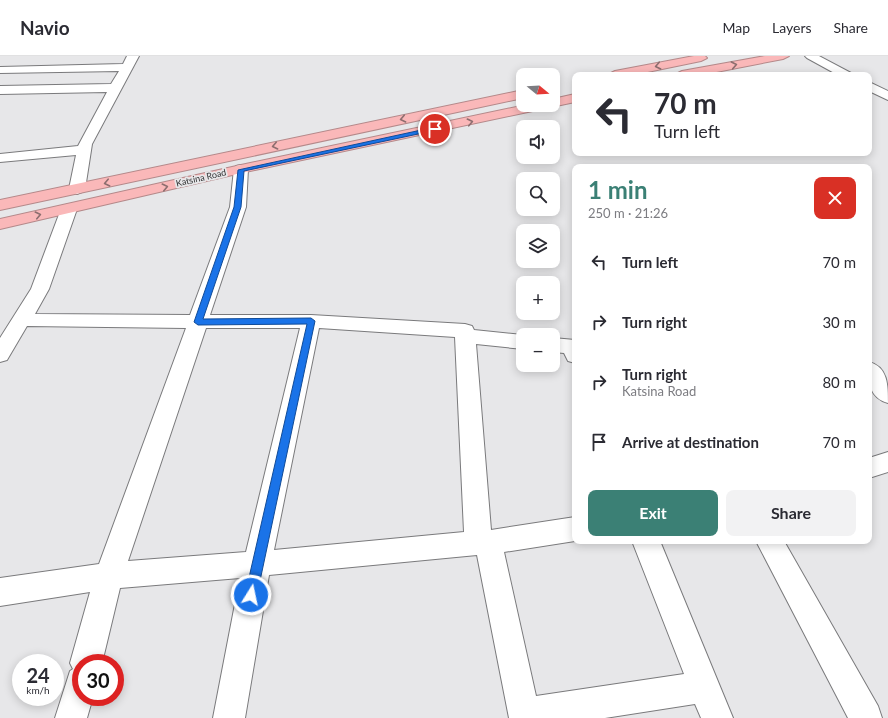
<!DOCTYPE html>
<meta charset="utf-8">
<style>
:root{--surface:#fff;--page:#f2f2f3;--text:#2b2b33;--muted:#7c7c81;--line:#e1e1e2;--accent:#3b8075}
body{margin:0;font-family:Lato,sans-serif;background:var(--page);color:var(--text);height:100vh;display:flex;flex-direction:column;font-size:15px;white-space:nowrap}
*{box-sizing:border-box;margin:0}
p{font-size:13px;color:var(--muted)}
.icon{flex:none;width:22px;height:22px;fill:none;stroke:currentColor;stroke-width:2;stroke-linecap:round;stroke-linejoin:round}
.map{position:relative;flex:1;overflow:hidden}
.panel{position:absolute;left:572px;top:108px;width:300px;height:380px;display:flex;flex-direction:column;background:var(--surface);border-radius:8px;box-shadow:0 2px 10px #0003}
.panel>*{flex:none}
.guide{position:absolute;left:572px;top:16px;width:300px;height:84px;border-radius:8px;box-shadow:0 2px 10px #0003;background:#fff;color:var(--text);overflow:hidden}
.needle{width:26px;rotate:108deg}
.tools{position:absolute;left:516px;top:12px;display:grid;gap:8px}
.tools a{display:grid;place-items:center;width:44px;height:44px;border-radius:8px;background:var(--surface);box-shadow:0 2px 10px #0003;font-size:20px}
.speed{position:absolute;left:12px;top:598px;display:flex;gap:8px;font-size:20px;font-weight:700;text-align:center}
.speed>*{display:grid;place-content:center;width:52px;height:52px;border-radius:50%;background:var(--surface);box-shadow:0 2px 10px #0003;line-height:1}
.speed small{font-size:10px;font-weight:400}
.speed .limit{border:6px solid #d22;background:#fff;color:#111}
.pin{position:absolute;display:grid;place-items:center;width:34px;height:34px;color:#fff;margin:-17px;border:2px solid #fff;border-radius:50%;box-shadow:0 1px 4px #0007}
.me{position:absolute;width:44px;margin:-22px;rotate:10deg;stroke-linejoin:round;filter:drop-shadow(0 0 3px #0008)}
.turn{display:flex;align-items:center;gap:14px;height:84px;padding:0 16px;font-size:18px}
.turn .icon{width:52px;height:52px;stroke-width:2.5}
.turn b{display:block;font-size:28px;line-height:34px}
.round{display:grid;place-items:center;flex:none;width:42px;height:42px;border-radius:8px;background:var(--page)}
.summary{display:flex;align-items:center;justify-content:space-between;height:68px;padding:0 16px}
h1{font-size:24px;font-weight:700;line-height:30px;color:var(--accent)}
.button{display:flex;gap:8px;margin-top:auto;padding:8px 16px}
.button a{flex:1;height:46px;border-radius:8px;background:var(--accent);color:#fff;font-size:16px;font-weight:700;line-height:46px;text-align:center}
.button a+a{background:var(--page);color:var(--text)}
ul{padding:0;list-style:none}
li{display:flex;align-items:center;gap:12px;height:60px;padding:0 16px}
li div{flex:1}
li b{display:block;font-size:15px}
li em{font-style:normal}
header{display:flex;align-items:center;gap:24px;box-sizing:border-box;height:56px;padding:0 20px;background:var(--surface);border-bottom:1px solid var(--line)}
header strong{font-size:19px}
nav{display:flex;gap:22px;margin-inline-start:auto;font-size:14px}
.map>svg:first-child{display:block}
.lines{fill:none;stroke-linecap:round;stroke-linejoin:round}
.street-casing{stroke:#7a7a7c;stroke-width:2}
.highway-casing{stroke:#b4898a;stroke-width:2}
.street{fill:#fff;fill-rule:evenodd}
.highway{fill:#fab8b9;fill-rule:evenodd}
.oneway{stroke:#8c6e6f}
.route{fill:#1a73e8;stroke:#114b97}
.labels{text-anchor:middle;stroke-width:3.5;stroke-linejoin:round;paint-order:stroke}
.far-street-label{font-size:9px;fill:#323233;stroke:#e7e7e9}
</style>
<header>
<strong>Navio</strong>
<nav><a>Map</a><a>Layers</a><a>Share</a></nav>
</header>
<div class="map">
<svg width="888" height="662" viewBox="0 0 888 662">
<rect width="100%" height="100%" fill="#e7e7e9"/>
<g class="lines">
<!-- street casing -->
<g class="street-casing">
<path id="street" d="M127 0H139L92 88 85 133 82 136 77 138 72 136 69 133 76 99 0 106V98L78 90 107 36 0 38V30L111 28 119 15 0 17V11L123 8Z
M805 0H819L851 17 853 19H838L807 2Z
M869 26 888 35V44L869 35Z
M241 109 246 110 248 113 246 151 210 259H311L465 268 472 270 474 274 523 279V293L476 288 491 474 575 461V485L504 496 536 640 684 618 632 485H660L733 662H701L695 648 605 662H509L477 499 269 519 245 662H213L240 522 120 532 102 607H81V641H93L87 662H55L70 615 73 613 70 607 90 536 0 550V522L99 508 186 272 27 270 7 304 0 306V282L31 233 61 153 63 150 69 148 75 150 77 153 49 233 35 258 190 259 230 151 234 113 236 110ZM206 272H300L246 496 128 505ZM319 272 455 281 464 476 274 494Z
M553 282 575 284V307L568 305 564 297 553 296Z
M869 306C888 311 888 329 888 347 867 341 869 323 869 306Z
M888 396V416L869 422V402Z
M756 485H784L878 650 882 662H848Z"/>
</g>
<!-- highway casing -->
<g class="highway-casing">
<path id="highway" d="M694 0H705L707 2 701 5 633 19H609L611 17 615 15Z
M765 0H789L783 3 701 19H676L678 17 682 15Z
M523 34V42L0 154V144Z
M575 38V46L241 117 0 173V163L241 109 526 49H553V43Z"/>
</g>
<!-- street -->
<use href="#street" class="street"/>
<!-- highway -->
<use href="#highway" class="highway"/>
</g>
<!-- one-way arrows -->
<defs><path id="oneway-chevron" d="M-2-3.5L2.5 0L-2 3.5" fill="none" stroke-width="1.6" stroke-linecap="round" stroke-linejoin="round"/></defs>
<g class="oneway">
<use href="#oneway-chevron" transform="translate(734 9) rotate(-11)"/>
<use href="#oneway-chevron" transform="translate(658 10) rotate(168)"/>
<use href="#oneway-chevron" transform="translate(403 63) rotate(168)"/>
<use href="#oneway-chevron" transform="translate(470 66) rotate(-12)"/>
<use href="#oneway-chevron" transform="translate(275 90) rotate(168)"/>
<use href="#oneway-chevron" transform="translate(107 127) rotate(167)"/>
<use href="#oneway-chevron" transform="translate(165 131) rotate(-13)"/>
<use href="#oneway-chevron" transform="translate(38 159) rotate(-13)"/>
</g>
<!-- route -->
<path class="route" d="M435 71 437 72V74L244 115 241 151 203 263 311 262 315 265 257 539 255 543 251 545 247 543 245 539 307 268 198 269 194 266 234 151 238 114Z"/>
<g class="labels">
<!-- far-street labels -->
<g class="far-street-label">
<text transform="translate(201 122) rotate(-13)" y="3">Katsina Road</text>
</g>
</g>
</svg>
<div class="tools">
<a><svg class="needle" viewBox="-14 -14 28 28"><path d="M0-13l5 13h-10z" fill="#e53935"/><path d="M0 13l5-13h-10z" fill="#7c7c81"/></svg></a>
<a><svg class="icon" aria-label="sound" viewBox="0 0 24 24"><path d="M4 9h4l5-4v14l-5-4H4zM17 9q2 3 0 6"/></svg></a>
<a><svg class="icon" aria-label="search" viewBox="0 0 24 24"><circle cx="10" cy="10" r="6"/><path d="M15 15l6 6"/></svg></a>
<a><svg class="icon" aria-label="layers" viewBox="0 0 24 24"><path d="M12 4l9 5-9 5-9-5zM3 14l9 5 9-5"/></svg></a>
<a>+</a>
<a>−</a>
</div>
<div class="speed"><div>24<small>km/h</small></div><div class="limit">30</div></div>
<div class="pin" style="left:435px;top:73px;background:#d93025"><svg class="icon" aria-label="arrive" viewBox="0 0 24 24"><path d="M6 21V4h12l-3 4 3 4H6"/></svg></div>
<svg class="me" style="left:251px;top:539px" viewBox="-20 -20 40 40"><circle r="17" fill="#1a73e8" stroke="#fff" stroke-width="3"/><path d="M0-11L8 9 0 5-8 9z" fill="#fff"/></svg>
<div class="guide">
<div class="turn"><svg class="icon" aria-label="left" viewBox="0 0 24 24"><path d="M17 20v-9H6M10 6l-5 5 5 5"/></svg><div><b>70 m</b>Turn left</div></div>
</div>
<section class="panel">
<div class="summary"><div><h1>1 min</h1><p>250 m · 21:26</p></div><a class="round" style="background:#d93025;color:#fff"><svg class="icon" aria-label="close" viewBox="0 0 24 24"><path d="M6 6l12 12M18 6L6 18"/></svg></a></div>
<ul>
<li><svg class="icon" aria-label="left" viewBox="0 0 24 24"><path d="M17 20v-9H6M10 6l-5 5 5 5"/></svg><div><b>Turn left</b></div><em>70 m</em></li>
<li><svg class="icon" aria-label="right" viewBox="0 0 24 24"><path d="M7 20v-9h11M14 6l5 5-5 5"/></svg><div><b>Turn right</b></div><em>30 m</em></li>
<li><svg class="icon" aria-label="right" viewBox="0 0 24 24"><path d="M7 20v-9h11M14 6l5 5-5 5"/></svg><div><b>Turn right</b><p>Katsina Road</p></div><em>80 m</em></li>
<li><svg class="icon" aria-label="arrive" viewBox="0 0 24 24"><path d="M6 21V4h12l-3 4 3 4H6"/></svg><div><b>Arrive at destination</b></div><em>70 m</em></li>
</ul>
<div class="button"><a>Exit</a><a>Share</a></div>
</section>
</div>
